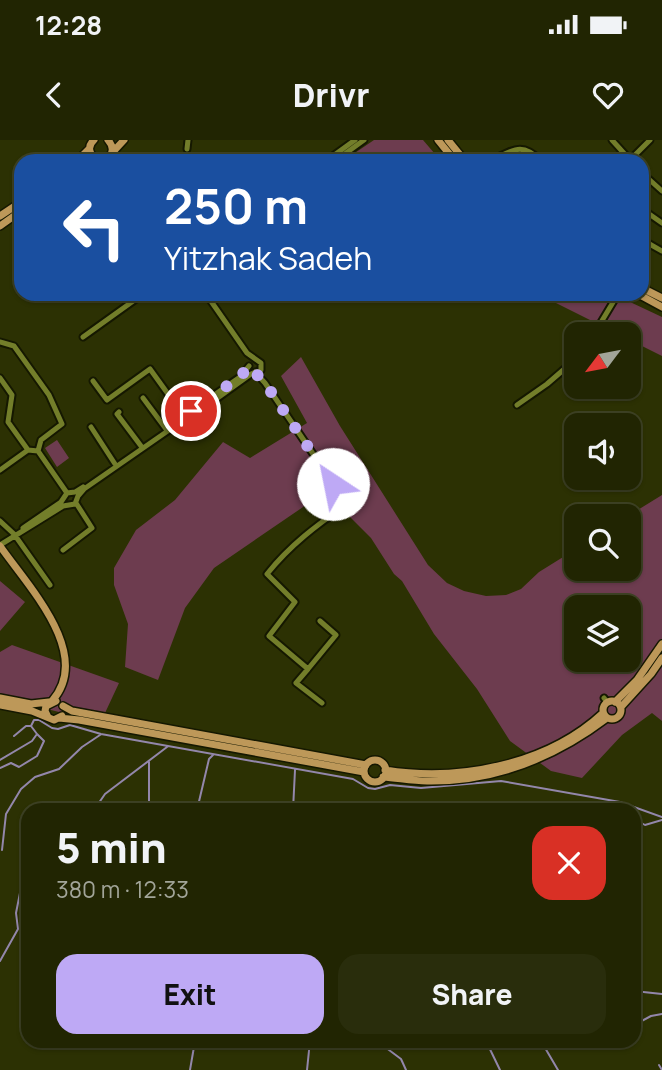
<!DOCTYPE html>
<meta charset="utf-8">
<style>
:root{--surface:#212502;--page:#292d0c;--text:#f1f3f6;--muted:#a2a599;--line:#3e4224;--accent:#bea9f5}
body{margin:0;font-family:Manrope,sans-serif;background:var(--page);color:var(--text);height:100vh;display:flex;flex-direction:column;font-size:26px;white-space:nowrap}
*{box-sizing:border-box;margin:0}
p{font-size:23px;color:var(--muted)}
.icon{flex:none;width:38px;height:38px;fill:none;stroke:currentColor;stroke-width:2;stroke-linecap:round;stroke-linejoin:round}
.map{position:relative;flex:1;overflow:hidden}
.panel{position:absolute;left:21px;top:663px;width:620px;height:245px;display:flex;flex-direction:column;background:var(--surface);border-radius:21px;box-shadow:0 2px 5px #0004,0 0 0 2px var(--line)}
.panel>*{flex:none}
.hud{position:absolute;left:14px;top:14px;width:635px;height:147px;border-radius:21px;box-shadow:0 2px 5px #0004,0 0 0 2px var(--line);background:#1a4fa0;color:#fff;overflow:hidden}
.needle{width:46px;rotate:238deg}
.fabs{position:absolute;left:564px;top:182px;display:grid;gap:14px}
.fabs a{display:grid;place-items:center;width:77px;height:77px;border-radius:14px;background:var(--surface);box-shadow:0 2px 5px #0004,0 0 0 2px var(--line);font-size:35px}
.pin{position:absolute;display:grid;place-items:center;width:60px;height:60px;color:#fff;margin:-30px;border:4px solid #fff;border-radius:50%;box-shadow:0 2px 7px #0007}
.me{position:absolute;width:77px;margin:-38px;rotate:326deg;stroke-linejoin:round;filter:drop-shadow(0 0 5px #0008)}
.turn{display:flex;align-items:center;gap:24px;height:147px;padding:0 35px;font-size:32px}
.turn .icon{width:91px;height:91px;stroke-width:2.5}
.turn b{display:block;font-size:49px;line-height:60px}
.round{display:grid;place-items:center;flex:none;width:74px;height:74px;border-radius:21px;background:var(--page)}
.summary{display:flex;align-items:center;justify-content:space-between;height:119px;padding:0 35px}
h1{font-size:42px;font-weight:800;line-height:52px}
.button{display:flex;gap:14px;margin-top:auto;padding:14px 35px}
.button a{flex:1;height:80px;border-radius:21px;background:var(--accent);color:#111;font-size:28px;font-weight:800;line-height:80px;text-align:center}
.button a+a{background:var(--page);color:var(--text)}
.status{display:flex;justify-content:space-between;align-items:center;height:49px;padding:0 35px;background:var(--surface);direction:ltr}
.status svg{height:19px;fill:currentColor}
header{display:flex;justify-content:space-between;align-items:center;height:91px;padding:0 35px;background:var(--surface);font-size:32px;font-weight:800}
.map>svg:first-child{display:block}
.green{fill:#6d3c4f;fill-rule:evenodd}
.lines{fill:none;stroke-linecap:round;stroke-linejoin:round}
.stream{stroke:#9387ab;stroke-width:2}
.minor-casing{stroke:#151801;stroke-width:9}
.major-casing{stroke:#151801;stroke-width:10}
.minor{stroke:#737e2a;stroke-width:5}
.major{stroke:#bd9859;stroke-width:7}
.route{stroke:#bea9f5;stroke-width:12;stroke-dasharray:0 21.6}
</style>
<div class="status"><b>12:28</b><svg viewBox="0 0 49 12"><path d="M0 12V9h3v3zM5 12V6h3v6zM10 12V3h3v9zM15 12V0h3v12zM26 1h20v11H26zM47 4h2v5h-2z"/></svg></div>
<header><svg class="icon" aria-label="back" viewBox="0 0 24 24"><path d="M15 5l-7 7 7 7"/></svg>Drivr<svg class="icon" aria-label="heart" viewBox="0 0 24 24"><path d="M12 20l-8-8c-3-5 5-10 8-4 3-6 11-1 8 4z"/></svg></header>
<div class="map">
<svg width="662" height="930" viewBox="0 0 662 930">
<rect width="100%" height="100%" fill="#2c3103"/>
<!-- green -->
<path class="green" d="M374 0H423L441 21H343Z
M538 154H613L662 177V216L628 199V194H618Z
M301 217 340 286 428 425 447 443 464 451 486 456 506 455 521 449 539 432 576 409V429H628V376L662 355V581L652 573 622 595 582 638 551 631 510 601 477 549 434 494 402 441 394 434 371 398 325 352 214 428 185 468 158 540 125 527 128 484 114 445V428L136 390 175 360 223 302 250 318 307 283 281 236ZM576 467H628V520H576Z
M57 300 69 318 57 327 45 308Z
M0 441 25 462 0 491Z
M12 505 119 543 105 573 95 581 47 569 0 561V512Z"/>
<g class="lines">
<!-- stream -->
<path class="stream" d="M14 596 26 586H30
M0 620 32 601 37 594 31 586 34 580H39L52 588 58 589 70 585 101 594 353 639 368 648 375 649 390 645 421 648 501 641 620 662 662 677
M149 622V670
M0 628 11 623 19 627 37 616 44 601 37 594
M94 670 105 654 167 607
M197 670 209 619 213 615
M293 670 295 630
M634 681 636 680 645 685 662 680
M2 710 6 674 21 649 35 637 59 629 82 607 100 595
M0 821 18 789 16 773 22 743 28 728
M634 851 662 854
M634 885 651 876 662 874
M110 901 136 905 150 901
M377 901 401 919 406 930
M486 901 500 930
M541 901 558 930
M659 925 662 930
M190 930 195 901
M307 930 310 901"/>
<!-- minor casing -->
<g class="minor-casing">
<path id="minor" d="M612 0 631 21
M187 9 188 0
M630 20 650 0
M326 21 355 0
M335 21 364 0
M490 21C513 10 522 1 541 21
M642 33 662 51
M642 69 662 83
M642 108 646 102 662 111
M594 194 618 154
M83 197 143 154
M0 202 14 206 49 255 62 284 41 300 38 311 28 310 0 330
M255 232 265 243 347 364C317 385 290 405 267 434L295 462 269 496 308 529 336 495 320 481
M0 238 12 255 8 282 28 310
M93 241 107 260 150 229 181 272
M143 258 166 289
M517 265 547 244 576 219
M119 272 117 274 141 306
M91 287 115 324
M168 287 176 281 180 273 191 271 240 237 249 226
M38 311 67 353
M0 381 14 394 50 445
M23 388 61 362 67 353 75 352 83 347
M0 405 63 366 75 364 78 356 84 349 172 288C186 283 189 292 194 275L251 234 261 230V223L247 213 206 154
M63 410 92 388 76 363
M308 529 296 543 322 563
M604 558 607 562"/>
</g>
<!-- major casing -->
<g class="major-casing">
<path id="major" d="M94 0C85 8 91 19 102 21
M438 0 455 21
M448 0 465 21
M112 13 124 0
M77 21 89 9
M101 21C112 18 116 9 108 0
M0 76 21 62
M0 86 21 71
M642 148 662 158
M638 154 662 167
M0 406C27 445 94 514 52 561
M0 558 31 564 49 562
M603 570a9 9 0 1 1 18 0a9 9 0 1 1-18 0Z
M615 562 637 540 662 504
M0 565 32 571 54 580 62 576
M63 566 72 571 366 625
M621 567 651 534 662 518
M48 577 45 571 46 566 56 561
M59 578 79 580 364 632
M364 631a11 11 0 1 1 22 0a11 11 0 1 1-22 0Z
M385 630C459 642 547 625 603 573
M383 637C398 638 412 641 427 641 494 642 554 618 607 578"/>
</g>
<!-- minor -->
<use href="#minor" class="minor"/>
<!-- major -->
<use href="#major" class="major"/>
</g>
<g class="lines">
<!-- route -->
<path class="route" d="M191 271 240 237 249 226 265 243 333 344"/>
</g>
</svg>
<div class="fabs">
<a><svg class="needle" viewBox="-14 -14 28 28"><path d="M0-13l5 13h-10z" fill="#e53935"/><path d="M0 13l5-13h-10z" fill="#a2a599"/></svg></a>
<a><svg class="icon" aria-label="sound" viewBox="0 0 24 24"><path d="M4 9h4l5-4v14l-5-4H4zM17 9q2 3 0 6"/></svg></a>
<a><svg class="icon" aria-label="search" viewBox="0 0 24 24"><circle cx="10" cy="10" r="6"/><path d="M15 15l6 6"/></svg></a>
<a><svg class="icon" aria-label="layers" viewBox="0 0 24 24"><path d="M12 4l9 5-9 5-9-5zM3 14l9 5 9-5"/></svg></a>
</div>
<div class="pin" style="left:191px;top:271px;background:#d93025"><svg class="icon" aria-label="arrive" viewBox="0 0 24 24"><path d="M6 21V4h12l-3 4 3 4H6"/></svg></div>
<svg class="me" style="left:333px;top:344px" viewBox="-20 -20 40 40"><circle r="19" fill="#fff"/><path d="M0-13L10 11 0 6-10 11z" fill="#bea9f5"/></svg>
<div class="hud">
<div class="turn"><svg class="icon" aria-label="left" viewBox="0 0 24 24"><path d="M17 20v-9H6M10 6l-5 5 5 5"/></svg><div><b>250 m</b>Yitzhak Sadeh</div></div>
</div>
<section class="panel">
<div class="summary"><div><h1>5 min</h1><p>380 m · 12:33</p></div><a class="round" style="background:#d93025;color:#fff"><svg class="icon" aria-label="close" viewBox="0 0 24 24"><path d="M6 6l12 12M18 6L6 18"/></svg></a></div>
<div class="button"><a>Exit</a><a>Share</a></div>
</section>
</div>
